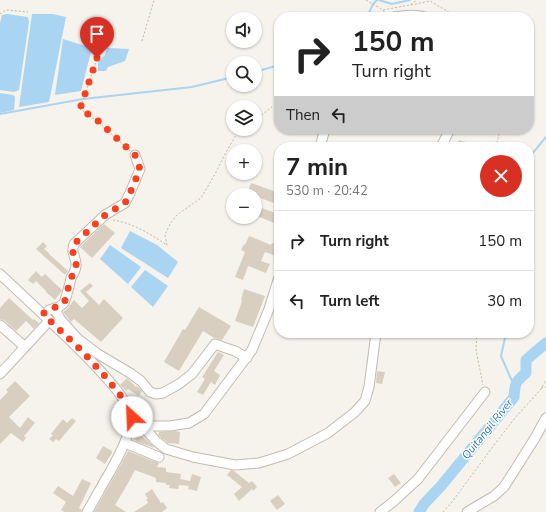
<!DOCTYPE html>
<meta charset="utf-8">
<style>
:root{--surface:#fff;--page:#f6f6f6;--text:#222;--muted:#767676;--line:#e0e0e0}
body{margin:0;font-family:"Nunito Sans",sans-serif;background:var(--page);color:var(--text);height:100vh;display:flex;flex-direction:column;font-size:15px;white-space:nowrap}
*{box-sizing:border-box;margin:0}
p{font-size:13px;color:var(--muted)}
.icon{flex:none;width:22px;height:22px;fill:none;stroke:currentColor;stroke-width:2;stroke-linecap:round;stroke-linejoin:round}
.map{position:relative;flex:1;overflow:hidden}
.drawer{position:absolute;left:274px;top:142px;width:260px;height:196px;display:flex;flex-direction:column;background:var(--surface);border-radius:16px;box-shadow:0 1px 3px #0004}
.drawer>*{flex:none}
.guide{position:absolute;left:274px;top:12px;width:260px;height:122px;border-radius:16px;box-shadow:0 1px 3px #0004;background:#fff;color:var(--text);overflow:hidden}
.buttons{position:absolute;left:226px;top:12px;display:grid;gap:8px}
.buttons a{display:grid;place-items:center;width:36px;height:36px;border-radius:50%;background:var(--surface);box-shadow:0 1px 3px #0004;font-size:20px}
.pin{position:absolute;display:grid;place-items:center;width:34px;height:34px;color:#fff;margin:-41px -17px;border-radius:50% 50% 50% 0;rotate:-45deg;box-shadow:0 0 4px #0007}
.pin .icon{rotate:45deg}
.me{position:absolute;width:44px;margin:-22px;rotate:335deg;stroke-linejoin:round;filter:drop-shadow(0 0 3px #0008)}
.turn{display:flex;align-items:center;gap:14px;height:84px;padding:0 12px;font-size:18px}
.turn .icon{width:52px;height:52px;stroke-width:2.5}
.turn b{display:block;font-size:28px;line-height:34px}
.then{display:flex;align-items:center;height:38px;padding:0 12px;background:#0003;gap:8px;font-size:15px}
.round{display:grid;place-items:center;flex:none;width:42px;height:42px;border-radius:21px;background:var(--page)}
.head{display:flex;align-items:center;justify-content:space-between;height:68px;padding:0 12px}
h1{font-size:24px;font-weight:700;line-height:30px}
ul{padding:0;list-style:none}
li{display:flex;align-items:center;gap:12px;height:60px;padding:0 12px;border-top:1px solid var(--line)}
li div{flex:1}
li b{display:block;font-size:15px}
li em{font-style:normal}
.map>svg:first-child{display:block}
.water{fill:#a9d4f2}
.lines{fill:none;stroke-linecap:round;stroke-linejoin:round}
.stream{stroke:#a9d4f2;stroke-width:2}
.river{stroke:#a9d4f2;stroke-width:11}
.building{fill:#d8cfc1}
.minor-casing{stroke:#c2bbae;stroke-width:11}
.path{stroke:#c4b79f;stroke-width:1;stroke-dasharray:2 2;stroke-linecap:butt}
.minor{stroke:#fff;stroke-width:9}
.route{stroke:#fc3f1d;stroke-width:7;stroke-dasharray:0 12.6}
.labels{text-anchor:middle;stroke-width:3;stroke-linejoin:round;paint-order:stroke}
.water-label{font-size:11px;font-style:italic;fill:#2e7ab2;stroke:#fff}
</style>
<div class="map">
<svg width="546" height="512" viewBox="0 0 546 512">
<rect width="100%" height="100%" fill="#f6f3ec"/>
<!-- water -->
<path class="water" d="M7 14 28 17 29 22 19 90 14 92 0 90V23L2 15Z
M32 14H53L66 17 49 102 19 107Z
M63 39 92 48 81 91 55 95Z
M107 48 129 49 125 61 108 67 106 71H98V62L105 55Z
M0 93 13 95 15 97 14 110 0 113Z
M130 231 157 245 178 262 168 278 121 248Z
M110 245 141 267 128 284 100 259Z
M145 270 168 286 153 307 131 287Z"/>
<g class="lines">
<!-- stream -->
<path class="stream" d="M379 0 392 4 410 0
M367 17 373 4 377 0
M255 72 279 65
M0 114 83 99 192 87 233 77
M529 166 532 154 546 137
M506 333 501 356 515 388"/>
<!-- river -->
<path class="river" d="M419 512 424 504 441 486 514 397C515 383 515 382 526 373V360L546 343"/>
</g>
<!-- building -->
<path class="building" d="M459 140 479 146V147H457Z
M251 183 279 193V205L255 196V195L247 193Z
M255 206 279 214V225L255 215Z
M104 224 115 233 92 258 80 247Z
M249 236 271 245 272 243 279 245V247L276 256 265 252 261 261 270 264 266 273 248 266 243 280 235 277 245 252 241 250 244 244 245 245Z
M43 242 47 246 44 249 49 253V254L68 271 65 275 36 249Z
M36 271 42 277 45 274 62 290 61 292 55 300 46 292V291L36 281 33 284 28 280Z
M90 283 93 286 86 292 99 305 104 299 123 318 101 342 74 319 71 322 63 312 68 308 74 300 82 308 89 301 80 291Z
M244 289 265 296 253 327 235 321 242 301 241 300Z
M9 298 33 320 34 319 39 323 34 329 26 321 16 331 4 320 0 319V308Z
M199 307 231 326 222 340 214 338 203 331 179 371 164 362 183 329 185 330Z
M218 352 224 355 214 371 220 375 215 385 211 382 203 395 197 392 205 379 202 377Z
M377 371 385 372 382 384 376 383Z
M127 378 136 387V386L138 387 142 391 139 396 128 389 126 391 120 385Z
M15 381 30 396 9 417 20 428 28 417 35 423 24 436 26 438 23 442 11 433 0 444V400L8 392 6 390Z
M72 418 76 421 59 441 56 439 53 442 49 439 53 435 51 434 63 419 67 423Z
M176 431 180 432 179 444 168 443 158 435 159 432Z
M138 433 147 440 155 448 137 442 134 439Z
M103 446 112 451V453L105 464 96 458Z
M128 451 159 463 157 467 166 468V472L181 474 180 479 190 481 192 474 201 477 197 491 188 489 189 486 179 485 178 489 169 488 170 485H166V483L156 482V478L135 470 127 485 115 505 126 512H94L115 475Z
M231 470 234 471 249 483 252 481 257 487 253 491 252 489 239 501 234 494 242 487 227 475Z
M394 474 401 483 395 487 388 478Z
M82 479 91 483 79 508 82 510 81 512H64L61 510 66 502 53 493 58 486 73 496Z
M152 489 161 503 163 502 167 508 162 512H134L148 503 146 499H148L145 494Z
M278 495 285 504 277 510 270 501Z"/>
<g class="lines">
<!-- minor casing -->
<g class="minor-casing">
<path id="minor" d="M394 17C405 15 415 14 425 17
M320 147 325 129
M441 147 450 129
M0 274C17 290 34 306 51 322 67 338 134 398 131 419 129 438 119 455 110 472 102 485 95 499 87 512
M54 308 61 320 77 338 98 354 130 373 141 381 150 392 156 394 163 393 179 384 192 374 215 344 226 348 235 351 247 358
M49 310 59 307 64 303C67 295 69 287 71 278 73 274 76 270 76 266 77 257 70 254 74 244L105 215 125 203 130 193 140 169 135 155
M0 325 25 347
M0 374 49 321
M137 420 156 441 166 449 193 457 235 465 259 463 288 454 328 433 355 412 365 401 369 387 376 333
M139 420 153 426H170L189 423 204 414 252 350 269 309 279 277
M125 443 159 457
M380 512 393 502 418 479 485 392
M467 512 494 496 504 487 535 438 546 418"/>
</g>
<!-- path -->
<path class="path" d="M366 0 383 10 410 5 417 0
M411 5 430 1 447 11 455 17
M383 10 387 16
M0 14 6 10 28 12
M142 41 154 0
M102 44 80 109 97 121 130 151
M255 120 272 107
M496 147 500 129
M113 220C133 223 150 234 167 245L165 235 170 224 177 215 201 198 215 174 225 154 236 135 243 129
M477 333 476 350 483 385
M541 388 546 387
M443 512 452 502 494 445 515 418 541 389 546 380"/>
<!-- minor -->
<use href="#minor" class="minor"/>
</g>
<g class="lines">
<!-- route -->
<path class="route" d="M97 58 80 109 97 120 135 155 140 169 130 193 125 203 105 215 74 244C70 254 77 258 76 266 76 270 73 274 71 278 68 287 67 295 64 303 57 307 48 309 43 314L81 350 104 375 125 401 130 409 132 417"/>
</g>
<g class="labels">
<!-- water labels -->
<g class="water-label">
<text transform="translate(487 429) rotate(-51)" y="4">Quitangil River</text>
</g>
</g>
</svg>
<div class="buttons">
<a><svg class="icon" aria-label="sound" viewBox="0 0 24 24"><path d="M4 9h4l5-4v14l-5-4H4zM17 9q2 3 0 6"/></svg></a>
<a><svg class="icon" aria-label="search" viewBox="0 0 24 24"><circle cx="10" cy="10" r="6"/><path d="M15 15l6 6"/></svg></a>
<a><svg class="icon" aria-label="layers" viewBox="0 0 24 24"><path d="M12 4l9 5-9 5-9-5zM3 14l9 5 9-5"/></svg></a>
<a>+</a>
<a>−</a>
</div>
<div class="pin" style="left:97px;top:58px;background:#d93025"><svg class="icon" aria-label="arrive" viewBox="0 0 24 24"><path d="M6 21V4h12l-3 4 3 4H6"/></svg></div>
<svg class="me" style="left:132px;top:417px" viewBox="-20 -20 40 40"><circle r="19" fill="#fff"/><path d="M0-13L10 11 0 6-10 11z" fill="#fc3f1d"/></svg>
<div class="guide">
<div class="turn"><svg class="icon" aria-label="right" viewBox="0 0 24 24"><path d="M7 20v-9h11M14 6l5 5-5 5"/></svg><div><b>150 m</b>Turn right</div></div>
<div class="then">Then<svg class="icon" aria-label="left" viewBox="0 0 24 24"><path d="M17 20v-9H6M10 6l-5 5 5 5"/></svg></div>
</div>
<section class="drawer">
<div class="head"><div><h1>7 min</h1><p>530 m · 20:42</p></div><a class="round" style="background:#d93025;color:#fff"><svg class="icon" aria-label="close" viewBox="0 0 24 24"><path d="M6 6l12 12M18 6L6 18"/></svg></a></div>
<ul>
<li><svg class="icon" aria-label="right" viewBox="0 0 24 24"><path d="M7 20v-9h11M14 6l5 5-5 5"/></svg><div><b>Turn right</b></div><em>150 m</em></li>
<li><svg class="icon" aria-label="left" viewBox="0 0 24 24"><path d="M17 20v-9H6M10 6l-5 5 5 5"/></svg><div><b>Turn left</b></div><em>30 m</em></li>
</ul>
</section>
</div>
